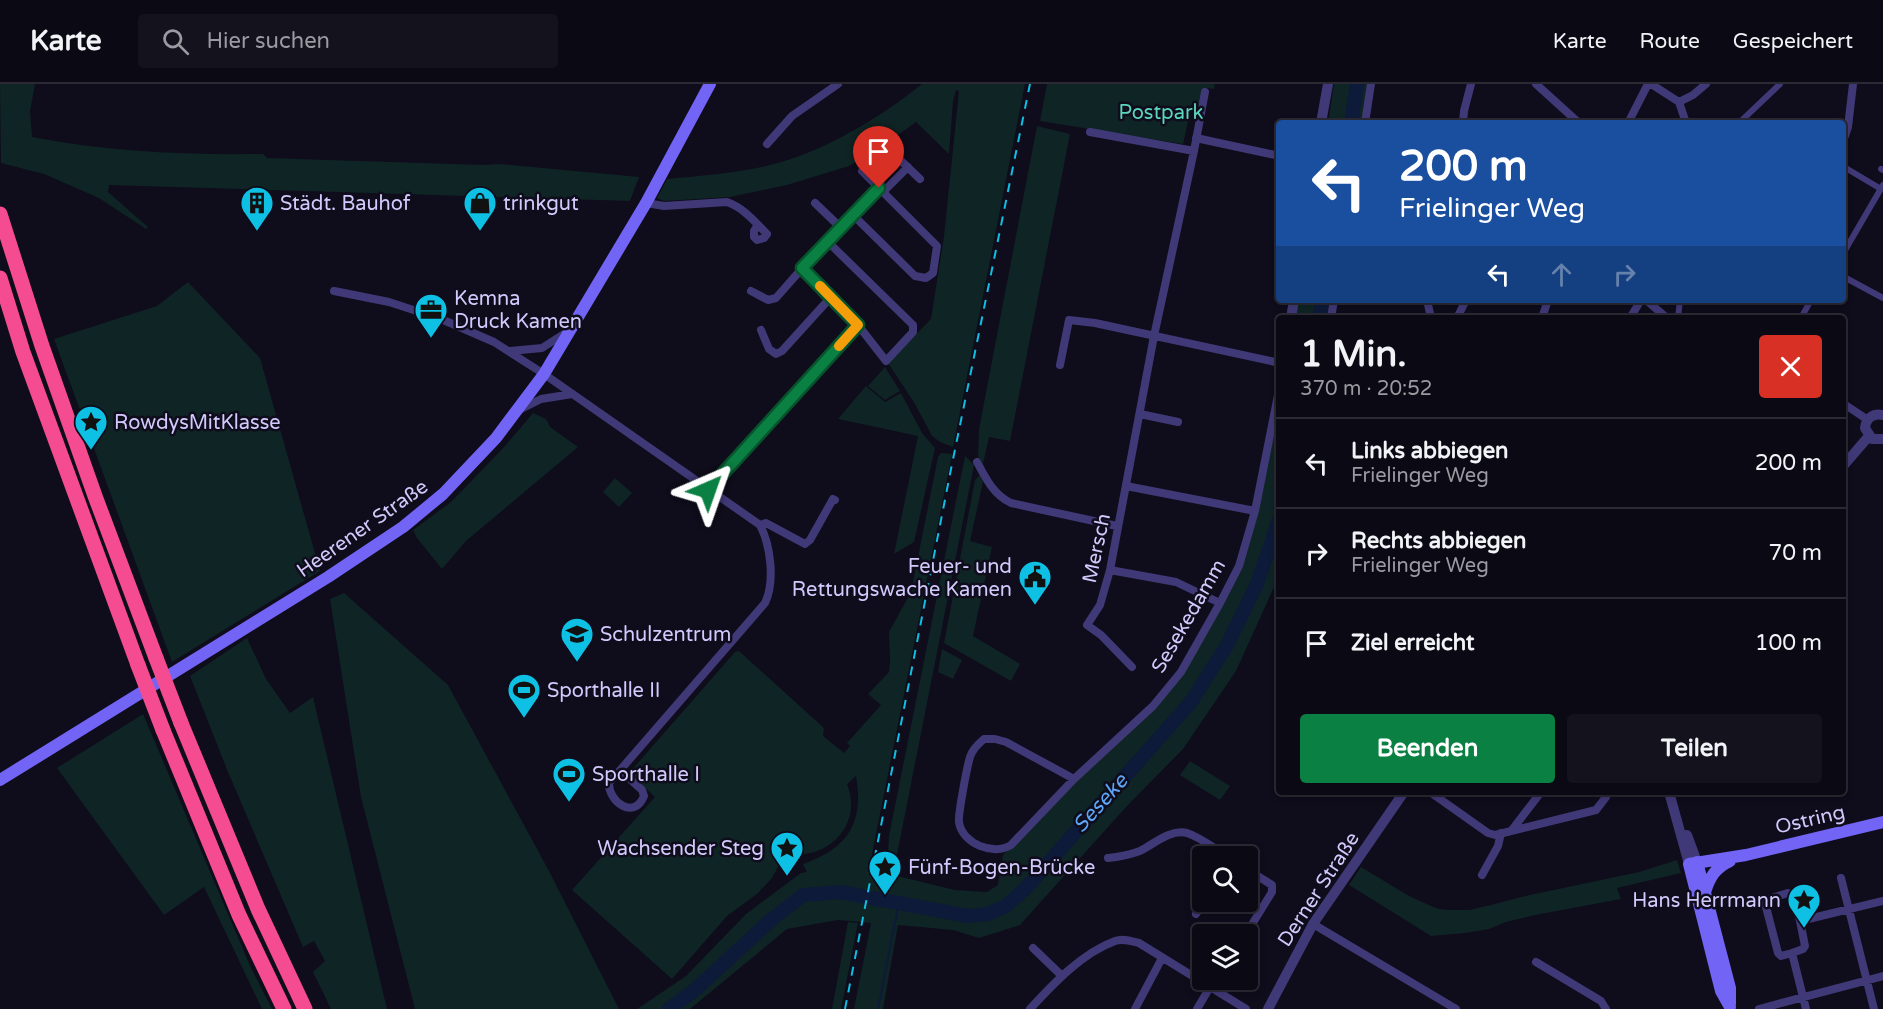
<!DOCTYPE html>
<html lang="de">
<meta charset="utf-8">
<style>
:root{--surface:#0b0914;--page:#14121d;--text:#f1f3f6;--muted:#9a9aa0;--line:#2b2a34;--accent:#0b8043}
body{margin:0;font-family:"Varela Round",sans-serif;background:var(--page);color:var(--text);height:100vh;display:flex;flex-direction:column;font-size:22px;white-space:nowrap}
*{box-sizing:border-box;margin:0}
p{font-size:20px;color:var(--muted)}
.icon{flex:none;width:33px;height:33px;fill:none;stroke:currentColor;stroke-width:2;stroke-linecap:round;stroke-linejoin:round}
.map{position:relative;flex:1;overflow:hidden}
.side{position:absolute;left:1276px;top:231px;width:570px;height:480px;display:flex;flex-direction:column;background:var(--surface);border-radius:6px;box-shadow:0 3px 9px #0003,0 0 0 2px var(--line)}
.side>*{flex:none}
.hud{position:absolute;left:1276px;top:36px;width:570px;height:183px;border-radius:6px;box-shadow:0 3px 9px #0003,0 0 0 2px var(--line);background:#1a4fa0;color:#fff;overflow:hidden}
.buttons{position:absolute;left:1192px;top:762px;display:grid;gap:12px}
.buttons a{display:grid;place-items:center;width:66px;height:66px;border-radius:6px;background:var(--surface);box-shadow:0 3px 9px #0003,0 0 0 2px var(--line);font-size:30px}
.pin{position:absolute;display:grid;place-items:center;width:51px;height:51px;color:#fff;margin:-62px -26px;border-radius:50% 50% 50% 0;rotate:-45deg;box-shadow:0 0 6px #0007}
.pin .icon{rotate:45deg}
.me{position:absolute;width:66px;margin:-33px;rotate:43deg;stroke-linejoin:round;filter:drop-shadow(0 0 4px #0008)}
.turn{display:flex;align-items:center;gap:21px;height:126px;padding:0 24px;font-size:27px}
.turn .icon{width:78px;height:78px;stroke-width:2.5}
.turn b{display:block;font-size:42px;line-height:51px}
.lanes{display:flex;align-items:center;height:57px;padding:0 24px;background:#0003;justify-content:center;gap:30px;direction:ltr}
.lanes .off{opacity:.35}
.round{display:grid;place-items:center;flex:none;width:63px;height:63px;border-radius:6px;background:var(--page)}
.head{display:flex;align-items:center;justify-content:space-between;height:102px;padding:0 24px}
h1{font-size:36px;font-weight:700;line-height:45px}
.button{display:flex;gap:12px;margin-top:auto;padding:12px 24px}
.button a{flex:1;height:69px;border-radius:6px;background:var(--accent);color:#fff;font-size:24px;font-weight:700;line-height:69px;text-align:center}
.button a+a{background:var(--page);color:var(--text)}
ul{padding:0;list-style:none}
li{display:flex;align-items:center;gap:18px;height:90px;padding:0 24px;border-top:2px solid var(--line)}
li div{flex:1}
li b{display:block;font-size:22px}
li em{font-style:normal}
header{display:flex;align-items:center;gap:36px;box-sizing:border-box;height:84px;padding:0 30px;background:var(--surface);border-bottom:2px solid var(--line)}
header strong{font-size:28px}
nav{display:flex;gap:33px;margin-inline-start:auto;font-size:21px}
.search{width:420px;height:54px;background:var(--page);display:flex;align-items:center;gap:15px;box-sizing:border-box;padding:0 21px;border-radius:6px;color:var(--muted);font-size:22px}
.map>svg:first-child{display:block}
.green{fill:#0f2424}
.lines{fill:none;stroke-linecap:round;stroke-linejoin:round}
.stream{stroke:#0d1a39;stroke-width:2}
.river{stroke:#0d1a39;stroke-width:14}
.pedestrian{stroke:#403977;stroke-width:6}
.minor{stroke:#403977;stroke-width:8}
.tertiary{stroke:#403977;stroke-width:10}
.secondary{stroke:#7265f6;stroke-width:12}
.motorway{stroke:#f54b91;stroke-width:15}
.rail{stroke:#0dc0e4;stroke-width:2;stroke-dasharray:9 8;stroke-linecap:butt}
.motorway-bridge{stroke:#f54b91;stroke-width:15}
.route-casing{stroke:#07532c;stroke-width:15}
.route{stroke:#0b8043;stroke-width:10}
.slow{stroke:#f59e0b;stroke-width:10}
.labels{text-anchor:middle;stroke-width:5;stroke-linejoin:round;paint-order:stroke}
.park-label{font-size:20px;fill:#5ad6bf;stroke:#0f0c1b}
.poi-label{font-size:20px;fill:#d2c9fc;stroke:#0f0c1b;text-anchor:start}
.street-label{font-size:20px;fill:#d2c9fc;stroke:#0f0c1b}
.water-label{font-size:21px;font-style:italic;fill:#5da5f6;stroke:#0f0c1b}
</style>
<header>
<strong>Karte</strong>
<div class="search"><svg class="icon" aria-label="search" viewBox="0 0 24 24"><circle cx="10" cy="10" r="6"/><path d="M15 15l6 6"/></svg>Hier suchen</div>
<nav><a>Karte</a><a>Route</a><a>Gespeichert</a></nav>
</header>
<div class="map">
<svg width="1883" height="925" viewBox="0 0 1883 925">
<rect width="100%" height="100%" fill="#0f0c1b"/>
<!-- green -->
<path class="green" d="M0 0H35L30 27 32 53C108 68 186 71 263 70L267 74 483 81 500 80 639 93 630 117 109 101 108 108 148 143 146 145 99 114 44 90 1 79Z
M922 0H1025L953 363 940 358 932 352 915 320 888 279 931 235 944 152 959 7 956 6 953 17 949 70 916 38 883 62 849 82 787 101 730 113 664 117 657 114 667 95C705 91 744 89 781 78 830 64 882 32 922 0Z
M1047 0H1215L1214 5 1207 4 1203 23 1191 24 1183 60 1040 37Z
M1334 0H1372L1365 39H1328Z
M1037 42 1070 50 1010 357 989 353 983 380 978 372 979 345Z
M188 198 260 274 320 487 172 578 54 255 157 222Z
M1295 216H1334L1331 234H1292Z
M885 283 900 307 885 316 868 302Z
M866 302 885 318 901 309 922 349 935 364 914 458 894 470 918 352 838 335Z
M1279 307V492L1236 587 1183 665 1126 723 1020 841 979 854 953 846 898 841 883 925H854L871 839 838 836 787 845 690 925H637L686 892 746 830 801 789 807 788 803 780C848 764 864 739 856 692L847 700C863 739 830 775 790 770L779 781 772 794 757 810 727 832 672 895 572 806 655 713 629 689 735 568 739 567 824 644 823 652 844 669 850 662 847 659 881 621 868 610 889 588 890 576 889 548 911 508 938 373 941 369 952 370 869 785 882 788 885 772 888 769 889 752 965 372 974 381 893 791 955 806 987 808 998 801 1003 771 1175 599 1239 483Z
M533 329 546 335 550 343 578 363 466 457 442 485 417 454 413 446 451 418 505 362Z
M980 391 983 398 970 457 992 463 973 552 1020 580 1011 597 944 559 975 396Z
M615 394 632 409 619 423 603 408Z
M344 509 448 601 549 787 619 925H415L361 713 330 515Z
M247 554 266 595 290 629 313 613 387 925H331L313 888 325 877 314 857 303 863 228 688 190 592Z
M942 565 962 576 953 595 938 588Z
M143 630 251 884 272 925H262L204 803 164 831 57 684Z
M1190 677 1230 702 1220 716 1180 691Z
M1677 776 1681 789 1617 804 1621 815 1535 831 1506 838 1489 845 1465 849 1431 852 1349 801 1361 783 1409 812 1438 825 1449 826H1469L1491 821 1521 813 1639 788Z
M848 838 858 839 841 925H832Z"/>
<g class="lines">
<!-- stream -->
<path class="stream" d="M878 925 899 818"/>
<!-- river -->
<path class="river" d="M1351 39 1357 0
M1319 234 1323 216
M669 925 695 906 772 835 803 811 840 808 968 832 988 830 1006 822 1026 804 1191 618 1227 561 1257 500 1280 433"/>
<!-- pedestrian -->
<path class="pedestrian" d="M1739 39 1780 0
M1844 83 1881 105
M1881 85 1883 86
M1844 168 1883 101
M1844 193 1883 214
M1678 234 1680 216
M1801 234 1811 216"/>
<!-- minor -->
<path class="minor" d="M1536 0 1579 39
M1651 0 1679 18 1686 39
M1679 18 1693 11 1706 0
M1365 39 1371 0
M1463 39 1464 27 1471 0
M1628 39 1648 0
M1090 48 1194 67
M1845 52 1848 43 1853 0
M1196 54 1280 72
M767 60 792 32 838 0
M899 75 920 95
M862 87 879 104
M883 108 908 83
M646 119 664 122 727 118C744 124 755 138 767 150L764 154 757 156 754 153V147L758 141
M815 119 840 143
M802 184 858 241 886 277 913 248V241L827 157
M334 207 389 218 441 235 494 258 544 290 760 441C771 462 775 498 765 519L609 699C608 717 634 737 644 712L642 706 620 686
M751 207 768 216 776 214C809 176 843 139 879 104L937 162 933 189 926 194 915 192 852 130
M1427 216 1431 234
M1646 216 1667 234
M1331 234 1334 216
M1457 234 1466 216
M1542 234 1548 216
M1630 234 1641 216
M761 246 769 265 776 270 782 267 831 213
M510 267 542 264 567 248
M1060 281 1069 236 1095 239 1280 279
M1844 320 1868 336
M519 326 541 315 572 310
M1140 330 1178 338
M977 378C986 395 994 411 1011 419L1117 442
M1126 402 1255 427
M708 406 858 241
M760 441 766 439 805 460 810 456 833 415 835 416
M1110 486 1176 498 1220 519
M1132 583 1101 551 1087 541 1100 521 1110 486 1154 252 1194 67 1205 8
M1074 695 1006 658 995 655H984C978 660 972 666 970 673 967 683 958 730 959 738 962 760 994 772 1011 761L1074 695 1153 622 1181 588 1220 519 1239 482 1255 427 1280 301
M1430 708 1488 749 1495 751 1596 726 1606 713 1605 708
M1512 746 1541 708
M1108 774C1119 773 1129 771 1140 767 1154 760 1170 745 1187 749 1200 753 1215 765 1227 772
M1482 791 1498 762 1501 749
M1841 794 1874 925
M1196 830 1204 818
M1800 837 1793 812 1788 809 1768 815 1765 819 1778 869 1781 872 1792 869 1806 925
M1313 840 1456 925
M1246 850 1272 808V801L1248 786
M1033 864 1061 891
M1792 869 1803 865 1805 862 1800 837 1883 817
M1536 878 1601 917 1606 925
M1214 905 1220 896
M1030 925C1053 900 1082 869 1115 857 1123 854 1131 857 1139 859L1246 925
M1135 925 1162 874
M1197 925 1210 903
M1759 925 1883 892"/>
<!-- tertiary -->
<path class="tertiary" d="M1321 39 1328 0
M1291 234 1294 216
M1883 331C1873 329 1866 334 1865 344L1872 355H1883
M1844 381 1869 352
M1669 708 1689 780
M1687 751 1697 778
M1268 925 1313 840 1404 708"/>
<!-- secondary -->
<path class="secondary" d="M0 696 328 493 403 443 443 410 496 354 544 290 646 119 710 0
M1697 778 1730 904V920
M1705 808C1710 793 1715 784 1730 777
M1730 923 1721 907 1689 780 1746 771 1883 738"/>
<!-- motorway -->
<path class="motorway" d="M0 130 42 262 95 412 156 574
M0 194 23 268 138 581
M181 639 258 825 305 925
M163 646 239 831 284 925"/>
<!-- rail -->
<path class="rail" d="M845 925 951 385 1030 0"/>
<!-- motorway-bridge -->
<path class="motorway-bridge" d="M156 574 181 639
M138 581 163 646"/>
</g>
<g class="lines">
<!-- route casing -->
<g class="route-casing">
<path id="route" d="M708 406 858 241 802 184 879 104"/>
</g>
<!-- route -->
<use href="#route" class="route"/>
<!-- slow -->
<path class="slow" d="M820 202 858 241 839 262"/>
</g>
<!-- icons -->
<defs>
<g id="building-pin" transform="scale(1.725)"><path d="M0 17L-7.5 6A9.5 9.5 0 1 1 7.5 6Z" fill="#0dc0e4" stroke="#0f0c1b"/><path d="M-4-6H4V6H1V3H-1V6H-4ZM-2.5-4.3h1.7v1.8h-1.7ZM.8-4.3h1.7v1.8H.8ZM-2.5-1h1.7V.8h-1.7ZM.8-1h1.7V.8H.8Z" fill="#111"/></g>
<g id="shop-pin" transform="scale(1.725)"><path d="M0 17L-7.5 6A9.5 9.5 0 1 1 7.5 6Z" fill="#0dc0e4" stroke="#0f0c1b"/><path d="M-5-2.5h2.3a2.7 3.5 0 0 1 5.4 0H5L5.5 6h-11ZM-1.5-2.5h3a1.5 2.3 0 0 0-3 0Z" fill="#111"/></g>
<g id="office-pin" transform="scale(1.725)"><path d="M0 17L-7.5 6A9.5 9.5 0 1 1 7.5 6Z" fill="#0dc0e4" stroke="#0f0c1b"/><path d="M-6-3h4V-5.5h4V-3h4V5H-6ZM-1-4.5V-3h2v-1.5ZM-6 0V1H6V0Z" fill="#111"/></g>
<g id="sight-pin" transform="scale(1.725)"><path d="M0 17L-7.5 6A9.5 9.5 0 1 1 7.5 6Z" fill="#0dc0e4" stroke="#0f0c1b"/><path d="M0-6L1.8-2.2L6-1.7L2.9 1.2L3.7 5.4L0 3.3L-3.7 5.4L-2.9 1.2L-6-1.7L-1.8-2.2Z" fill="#111"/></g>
<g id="civic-pin" transform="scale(1.725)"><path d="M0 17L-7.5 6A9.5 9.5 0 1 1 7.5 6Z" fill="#0dc0e4" stroke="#0f0c1b"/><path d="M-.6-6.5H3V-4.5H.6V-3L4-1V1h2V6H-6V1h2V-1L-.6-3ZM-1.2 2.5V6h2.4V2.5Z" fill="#111"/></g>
<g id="school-pin" transform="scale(1.725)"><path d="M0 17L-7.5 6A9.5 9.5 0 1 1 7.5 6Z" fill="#0dc0e4" stroke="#0f0c1b"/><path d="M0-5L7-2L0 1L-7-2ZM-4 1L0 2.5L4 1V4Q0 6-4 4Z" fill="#111"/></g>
<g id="stadium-pin" transform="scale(1.725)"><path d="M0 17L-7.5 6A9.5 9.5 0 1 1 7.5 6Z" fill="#0dc0e4" stroke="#0f0c1b"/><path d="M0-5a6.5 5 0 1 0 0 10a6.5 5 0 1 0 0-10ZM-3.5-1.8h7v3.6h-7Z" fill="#111"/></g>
</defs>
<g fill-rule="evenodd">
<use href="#building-pin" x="257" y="119"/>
<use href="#shop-pin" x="480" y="119"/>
<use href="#office-pin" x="431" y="226"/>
<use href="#sight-pin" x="91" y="338"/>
<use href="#civic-pin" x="1035" y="493"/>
<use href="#school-pin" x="577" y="550"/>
<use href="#stadium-pin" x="524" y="606"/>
<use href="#stadium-pin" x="569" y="690"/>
<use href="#sight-pin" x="787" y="764"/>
<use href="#sight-pin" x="885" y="783"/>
<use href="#sight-pin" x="1804" y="816"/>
</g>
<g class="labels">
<!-- park labels -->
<g class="park-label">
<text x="1161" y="35">Postpark</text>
</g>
<!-- poi labels -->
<g class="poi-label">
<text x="280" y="126">Städt. Bauhof</text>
<text x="503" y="126">trinkgut</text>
<text x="454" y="221">Kemna<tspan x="454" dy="23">Druck Kamen</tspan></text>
<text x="114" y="345">RowdysMitKlasse</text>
<text x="1012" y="489" text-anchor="end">Feuer- und<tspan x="1012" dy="23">Rettungswache Kamen</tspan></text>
<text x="600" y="557">Schulzentrum</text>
<text x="547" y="613">Sporthalle II</text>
<text x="592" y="697">Sporthalle I</text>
<text x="764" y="771" text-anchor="end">Wachsender Steg</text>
<text x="908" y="790">Fünf-Bogen-Brücke</text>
<text x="1781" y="823" text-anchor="end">Hans Herrmann</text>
</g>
<!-- street labels -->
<g class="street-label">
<text transform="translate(362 444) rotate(-35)" y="7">Heerener Straße</text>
<text transform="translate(1096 464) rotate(-78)" y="7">Mersch</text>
<text transform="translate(1188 532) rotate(-60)" y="7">Sesekedamm</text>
<text transform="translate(1810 735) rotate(-13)" y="7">Ostring</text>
<text transform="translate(1318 805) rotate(-57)" y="7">Derner Straße</text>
</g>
<!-- water labels -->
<g class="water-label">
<text transform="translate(1100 719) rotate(-48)" y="7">Seseke</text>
</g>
</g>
</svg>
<div class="buttons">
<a><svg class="icon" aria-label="search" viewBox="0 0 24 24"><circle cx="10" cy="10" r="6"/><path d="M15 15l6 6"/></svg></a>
<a><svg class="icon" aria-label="layers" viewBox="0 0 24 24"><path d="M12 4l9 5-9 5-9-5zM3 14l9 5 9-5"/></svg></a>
</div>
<div class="pin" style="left:879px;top:104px;background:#d93025"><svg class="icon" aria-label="arrive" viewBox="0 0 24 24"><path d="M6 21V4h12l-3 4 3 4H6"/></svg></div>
<svg class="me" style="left:708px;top:406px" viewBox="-20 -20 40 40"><path d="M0-17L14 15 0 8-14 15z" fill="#0b8043" stroke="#fff" stroke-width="4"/></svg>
<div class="hud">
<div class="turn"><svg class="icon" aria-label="left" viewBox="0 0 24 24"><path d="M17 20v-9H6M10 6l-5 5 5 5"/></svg><div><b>200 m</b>Frielinger Weg</div></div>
<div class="lanes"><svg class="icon" aria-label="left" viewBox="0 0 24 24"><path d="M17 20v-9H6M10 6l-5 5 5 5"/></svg><svg class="icon off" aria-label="ahead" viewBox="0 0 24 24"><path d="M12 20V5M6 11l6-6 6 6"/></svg><svg class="icon off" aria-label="right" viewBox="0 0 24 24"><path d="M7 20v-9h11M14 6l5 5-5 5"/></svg></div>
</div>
<section class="side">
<div class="head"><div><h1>1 Min.</h1><p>370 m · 20:52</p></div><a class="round" style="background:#d93025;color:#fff"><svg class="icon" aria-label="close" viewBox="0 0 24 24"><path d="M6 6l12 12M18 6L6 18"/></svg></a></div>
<ul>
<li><svg class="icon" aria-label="left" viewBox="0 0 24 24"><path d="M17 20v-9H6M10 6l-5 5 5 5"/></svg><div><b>Links abbiegen</b><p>Frielinger Weg</p></div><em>200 m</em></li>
<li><svg class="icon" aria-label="right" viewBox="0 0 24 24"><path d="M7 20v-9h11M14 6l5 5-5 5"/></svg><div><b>Rechts abbiegen</b><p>Frielinger Weg</p></div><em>70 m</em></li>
<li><svg class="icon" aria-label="arrive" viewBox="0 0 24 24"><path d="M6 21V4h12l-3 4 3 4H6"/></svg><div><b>Ziel erreicht</b></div><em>100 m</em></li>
</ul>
<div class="button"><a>Beenden</a><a>Teilen</a></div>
</section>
</div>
